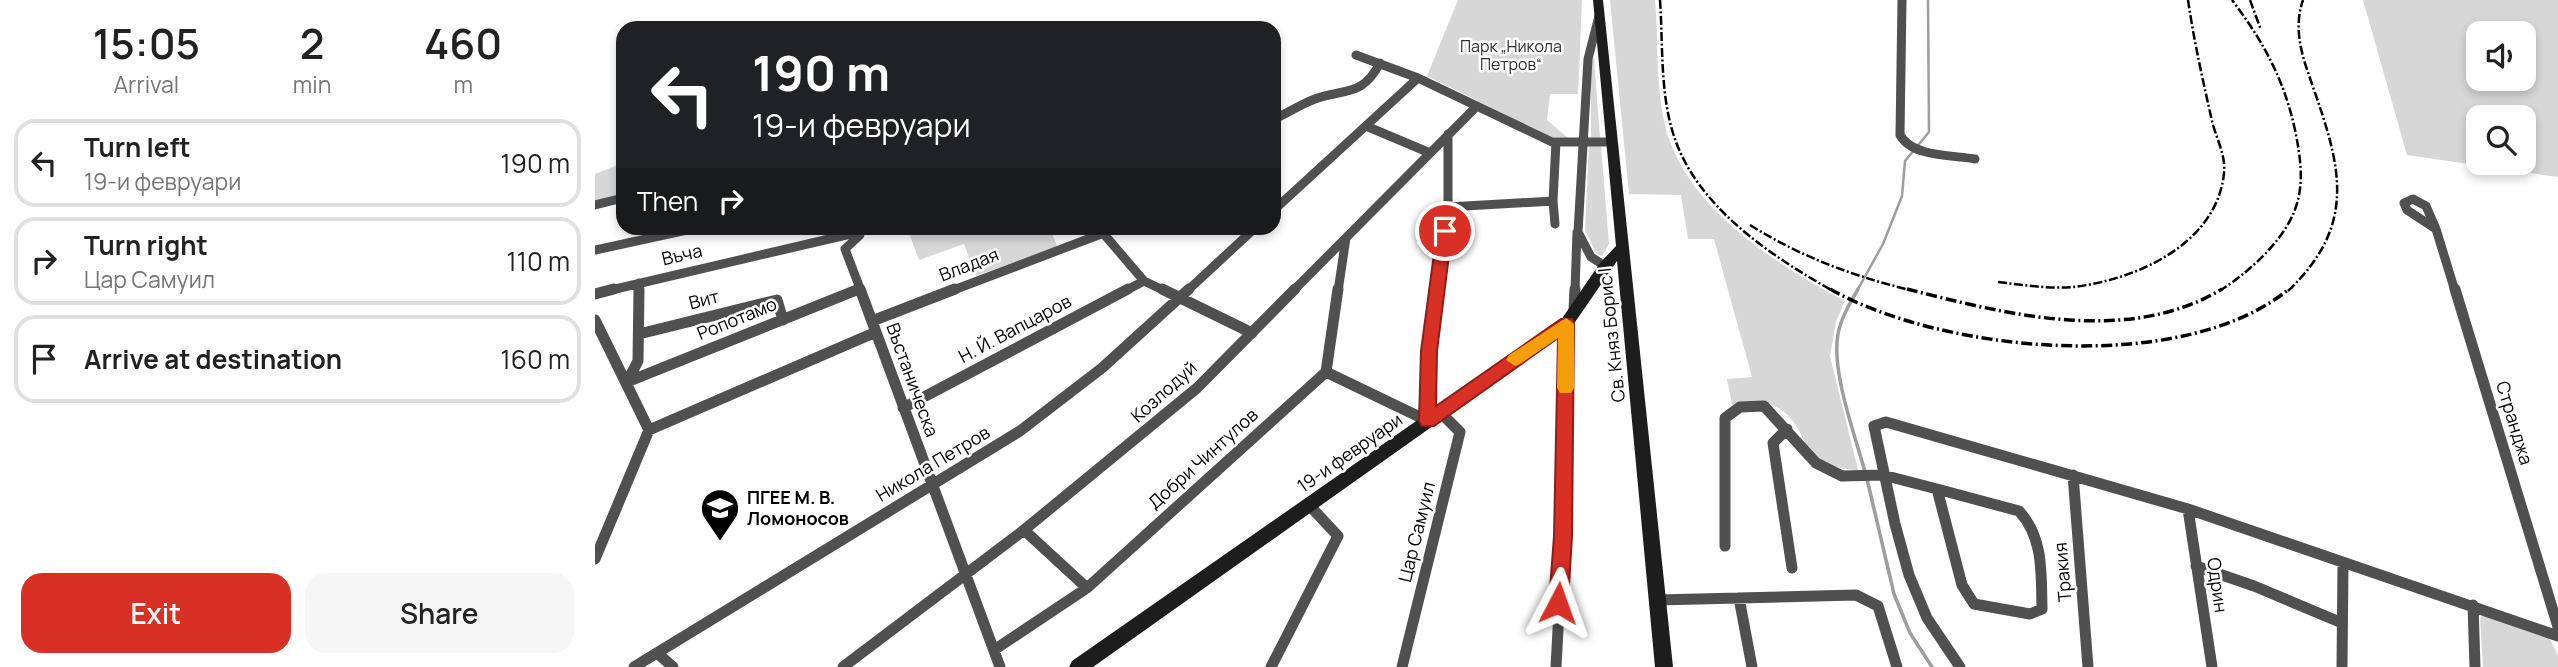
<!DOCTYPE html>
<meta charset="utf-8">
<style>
:root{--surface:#fff;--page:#f6f6f6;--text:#222;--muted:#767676;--line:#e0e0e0;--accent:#d93025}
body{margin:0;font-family:Manrope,sans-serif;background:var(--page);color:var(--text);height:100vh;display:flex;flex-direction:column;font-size:26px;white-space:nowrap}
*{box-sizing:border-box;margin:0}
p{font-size:23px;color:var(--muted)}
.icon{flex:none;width:38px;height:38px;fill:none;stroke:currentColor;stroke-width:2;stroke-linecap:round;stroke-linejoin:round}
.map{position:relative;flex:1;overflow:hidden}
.panel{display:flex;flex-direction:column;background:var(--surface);width:595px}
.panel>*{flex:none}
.guide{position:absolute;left:21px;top:21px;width:665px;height:214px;border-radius:21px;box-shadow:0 4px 10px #0003;background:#202124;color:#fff;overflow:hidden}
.tools{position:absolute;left:1871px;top:21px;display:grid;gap:14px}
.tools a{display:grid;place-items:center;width:70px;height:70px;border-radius:14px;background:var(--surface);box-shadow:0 4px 10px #0003;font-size:35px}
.pin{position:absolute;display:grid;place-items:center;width:60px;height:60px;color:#fff;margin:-30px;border:4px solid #fff;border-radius:50%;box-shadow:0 2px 7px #0007}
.me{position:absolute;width:77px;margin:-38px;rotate:4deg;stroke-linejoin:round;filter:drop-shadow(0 0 5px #0008)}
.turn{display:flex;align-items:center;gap:24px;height:147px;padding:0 21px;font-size:32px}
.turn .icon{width:91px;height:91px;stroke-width:2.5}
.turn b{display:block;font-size:49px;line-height:60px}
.then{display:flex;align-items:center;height:66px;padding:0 21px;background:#0003;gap:14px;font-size:26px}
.eta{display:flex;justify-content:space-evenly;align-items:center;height:119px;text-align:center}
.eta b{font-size:42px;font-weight:600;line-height:49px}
.primary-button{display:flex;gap:14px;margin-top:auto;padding:14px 21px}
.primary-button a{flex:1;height:80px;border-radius:21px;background:var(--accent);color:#fff;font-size:28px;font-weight:600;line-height:80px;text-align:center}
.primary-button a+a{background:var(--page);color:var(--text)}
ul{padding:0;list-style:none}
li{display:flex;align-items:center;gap:21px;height:88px;margin:0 14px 10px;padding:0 7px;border:4px solid var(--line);border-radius:21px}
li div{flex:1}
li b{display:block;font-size:26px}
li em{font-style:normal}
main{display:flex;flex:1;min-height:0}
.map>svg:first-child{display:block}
.green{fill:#d7d7d7;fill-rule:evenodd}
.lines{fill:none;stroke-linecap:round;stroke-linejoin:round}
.stream-far1{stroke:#9e9e9e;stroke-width:2.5}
.stream{stroke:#9e9e9e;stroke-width:3.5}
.street-far1{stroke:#505050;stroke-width:9}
.street{stroke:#505050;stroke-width:11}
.secondary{fill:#1d1d1d;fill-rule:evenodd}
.rail-far1{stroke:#000;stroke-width:2.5;stroke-dasharray:9 2.5 2 2.5;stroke-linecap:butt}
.rail{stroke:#000;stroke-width:3.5;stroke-dasharray:11 3.5 2 3.5;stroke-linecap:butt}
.route{fill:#d93025;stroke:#8d1f18;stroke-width:2}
.slow{fill:#f59e0b}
.labels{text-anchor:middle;stroke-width:5;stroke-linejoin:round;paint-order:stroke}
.far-park-label{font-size:16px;fill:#2e2e2e;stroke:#fff}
.street-label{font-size:18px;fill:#000;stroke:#fff}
.poi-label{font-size:18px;font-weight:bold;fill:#000;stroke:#fff;text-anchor:start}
</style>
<main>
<section class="panel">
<div class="eta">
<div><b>15:05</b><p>Arrival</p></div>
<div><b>2</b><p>min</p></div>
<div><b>460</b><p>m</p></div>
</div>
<ul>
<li><svg class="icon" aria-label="left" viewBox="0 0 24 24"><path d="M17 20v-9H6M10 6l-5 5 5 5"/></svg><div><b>Turn left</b><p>19-и февруари</p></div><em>190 m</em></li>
<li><svg class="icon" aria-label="right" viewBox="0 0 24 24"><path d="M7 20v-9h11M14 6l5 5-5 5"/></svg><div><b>Turn right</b><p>Цар Самуил</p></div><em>110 m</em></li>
<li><svg class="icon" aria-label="arrive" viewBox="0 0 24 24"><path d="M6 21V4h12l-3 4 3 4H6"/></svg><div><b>Arrive at destination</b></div><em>160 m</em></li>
</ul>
<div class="primary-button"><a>Exit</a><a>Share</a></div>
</section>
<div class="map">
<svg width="1963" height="667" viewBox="0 0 1963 667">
<rect width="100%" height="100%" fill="#fff"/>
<!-- green -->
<path class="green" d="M863 0H987L983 94H955L952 120 973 138 956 137 832 76Z
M1015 0H1060C1064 43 1060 91 1072 133 1096 211 1182 265 1250 301L1241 322 1235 356 1263 470C1249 470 1227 465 1217 453 1210 445 1206 433 1200 424 1184 401 1161 397 1137 405L1132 379 1157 377 1119 239H1093L1086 195 1034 194Z
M1768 0H1963V177L1812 155ZM1883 33H1928V79H1883ZM1883 117H1928V163H1883Z
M999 58 1005 138H996V59Z
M994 144 1006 145 1014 244 1007 256 1002 254 990 231Z
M28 163V195L0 202V174Z
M312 228H360L362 232 377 228H455L462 246 381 276 369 244 324 260Z
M1889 613 1953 636 1963 655V667H1888L1885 618Z"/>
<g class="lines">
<!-- stream-far1 -->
<path class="stream-far1" d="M1262 291 1288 244 1307 196 1310 161 1334 132 1333 0"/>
<!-- stream -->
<path class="stream" d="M1263 289C1255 303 1246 318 1243 334 1236 371 1260 435 1270 472
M1272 479 1299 594 1315 633 1337 667"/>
<!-- street-far1 -->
<path class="street-far1" d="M1307 0 1305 135C1317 157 1357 155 1380 159
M1004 16 993 59 983 232 996 257 1010 266
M761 55 823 78 957 142H1017
M679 119C693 113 706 104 720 99 751 88 767 97 785 63
M771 126 835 153
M1818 199 1831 206 1841 229 1812 210 1809 203Z
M0 205 28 198
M853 207 958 201
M679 210 823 78
M960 224 958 201 961 142
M264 228 265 235 250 249 266 291
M1841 229 1860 291
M508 233 549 281 570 291
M0 250 101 228
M12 291 264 232
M44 291V283
M260 291 265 289
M356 291 522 228
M530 291 549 281
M592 291 660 228
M698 291 882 106
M743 291 751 238
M842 291 853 207V134
M980 291 982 232"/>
<!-- street -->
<path class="street" d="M265 289 405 667
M567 289 657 333
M1860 289 1963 627
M0 294 19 289
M979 310 980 289
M0 320 54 430 0 559
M277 321 360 289
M44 334 182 300 188 320
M731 372 833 421 834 351 842 289
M32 382 264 289
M32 382 43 361 44 289
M308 408 533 289
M1192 429 1178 443 1197 568
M54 430 281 332
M1478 475 1493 667
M1342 489 1424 511C1449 538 1446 574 1447 609L1435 614 1379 604 1367 585Z
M1593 509 1617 667
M429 530 492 588
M1130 546V418L1145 407 1169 406 1221 463 1247 476 1288 475 1342 489
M1601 566 1659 586 1747 623
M1144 598 1157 667
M1062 600 1261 595 1283 606 1302 667
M1878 605 1880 667
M399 650 492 588 731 372 743 289
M62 653 78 667
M39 667 425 431 507 368 594 289
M248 667 429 530 602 388 700 289
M676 667 743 536 714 505
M807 667 865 432 845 412
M961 667 968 536 971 324
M1365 667 1332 618 1314 575 1300 524 1279 426 1291 422 1593 509 1963 636
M1747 667 1748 563"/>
<!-- secondary -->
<path class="secondary" d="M998 0H1008L1078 667H1060L1022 261 976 328 498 667H474L477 661 966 320 1005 263 1021 246Z"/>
<!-- rail-far1 -->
<path class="rail-far1" d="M1065 0C1068 44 1065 91 1078 133 1100 206 1176 256 1238 291
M1655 0 1666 30
M1155 225C1206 257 1260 277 1319 291
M1403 282C1428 285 1453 289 1478 287 1541 280 1622 244 1629 173 1631 155 1621 138 1617 121 1608 81 1599 41 1593 0
M1624 291C1641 281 1656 268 1670 254 1709 213 1711 183 1700 130 1689 79 1668 41 1637 0
M1693 291C1763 224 1746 167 1717 84 1707 56 1698 29 1708 0"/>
<!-- rail -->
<path class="rail" d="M1235 289C1348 353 1589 376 1694 289
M1312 289C1410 314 1533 346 1627 289"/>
</g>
<!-- route -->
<path class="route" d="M850 226 857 231 842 351 841 406 966 319H977L979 324 977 536 973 603 970 609 963 612 957 609 954 603 959 536 963 338 839 426H827L824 421 826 351 842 231Z"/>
<!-- slow -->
<path class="slow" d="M971 318 979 324V388L976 393H965L962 388 963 338 925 364 920 366 911 360 914 355Z"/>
<!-- icons -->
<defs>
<g id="school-pin" transform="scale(2.0125)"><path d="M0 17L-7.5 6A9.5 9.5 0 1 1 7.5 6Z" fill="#000" stroke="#fff"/><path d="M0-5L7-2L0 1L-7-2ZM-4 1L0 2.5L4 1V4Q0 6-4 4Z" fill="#fff"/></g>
</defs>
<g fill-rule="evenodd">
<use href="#school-pin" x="125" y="508"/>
</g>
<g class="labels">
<!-- far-park labels -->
<g class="far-park-label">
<text x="916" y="52">Парк „Никола<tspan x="916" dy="18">Петров“</tspan></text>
</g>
<!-- street labels -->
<g class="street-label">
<text transform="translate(87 255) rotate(-13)" y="6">Въча</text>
<text transform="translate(374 265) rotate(-21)" y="6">Владая</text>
<text transform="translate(109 300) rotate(-14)" y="6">Вит</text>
<text transform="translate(142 319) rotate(-22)" y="6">Ропотамо</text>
<text transform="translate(420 329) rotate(-28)" y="6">Н. Й. Вапцаров</text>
<text transform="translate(1017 335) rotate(-96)" y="6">Св. Княз Борис I</text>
<text transform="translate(317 380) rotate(70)" y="6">Въстаническа</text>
<text transform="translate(569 392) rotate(-42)" y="6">Козлодуй</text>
<text transform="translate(1919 423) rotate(73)" y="6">Странджа</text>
<text transform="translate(755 453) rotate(-35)" y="6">19-и февруари</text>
<text transform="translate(608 459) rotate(-42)" y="6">Добри Чинтулов</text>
<text transform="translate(338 464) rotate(-31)" y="6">Никола Петров</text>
<text transform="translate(822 532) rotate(-76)" y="6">Цар Самуил</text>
<text transform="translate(1468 572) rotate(-95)" y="6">Тракия</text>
<text transform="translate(1622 585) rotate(82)" y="6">Одрин</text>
</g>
<!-- poi labels -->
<g class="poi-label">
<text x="152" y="504">ПГЕЕ М. В.<tspan x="152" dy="21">Ломоносов</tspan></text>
</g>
</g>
</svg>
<div class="tools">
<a><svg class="icon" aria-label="sound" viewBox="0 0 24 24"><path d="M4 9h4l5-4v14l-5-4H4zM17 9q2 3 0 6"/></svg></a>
<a><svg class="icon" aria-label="search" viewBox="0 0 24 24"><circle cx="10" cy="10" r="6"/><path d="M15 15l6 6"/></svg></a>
</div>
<div class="pin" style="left:850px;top:231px;background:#d93025"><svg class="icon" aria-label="arrive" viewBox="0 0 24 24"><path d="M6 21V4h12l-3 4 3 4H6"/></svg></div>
<svg class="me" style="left:963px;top:603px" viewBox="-20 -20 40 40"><path d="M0-17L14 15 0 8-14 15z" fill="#d93025" stroke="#fff" stroke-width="4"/></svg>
<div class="guide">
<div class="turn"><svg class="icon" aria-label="left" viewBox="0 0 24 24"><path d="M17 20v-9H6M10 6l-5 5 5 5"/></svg><div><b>190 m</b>19-и февруари</div></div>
<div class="then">Then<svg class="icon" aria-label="right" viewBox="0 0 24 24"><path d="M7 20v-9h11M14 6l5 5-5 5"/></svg></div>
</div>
</div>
</main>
